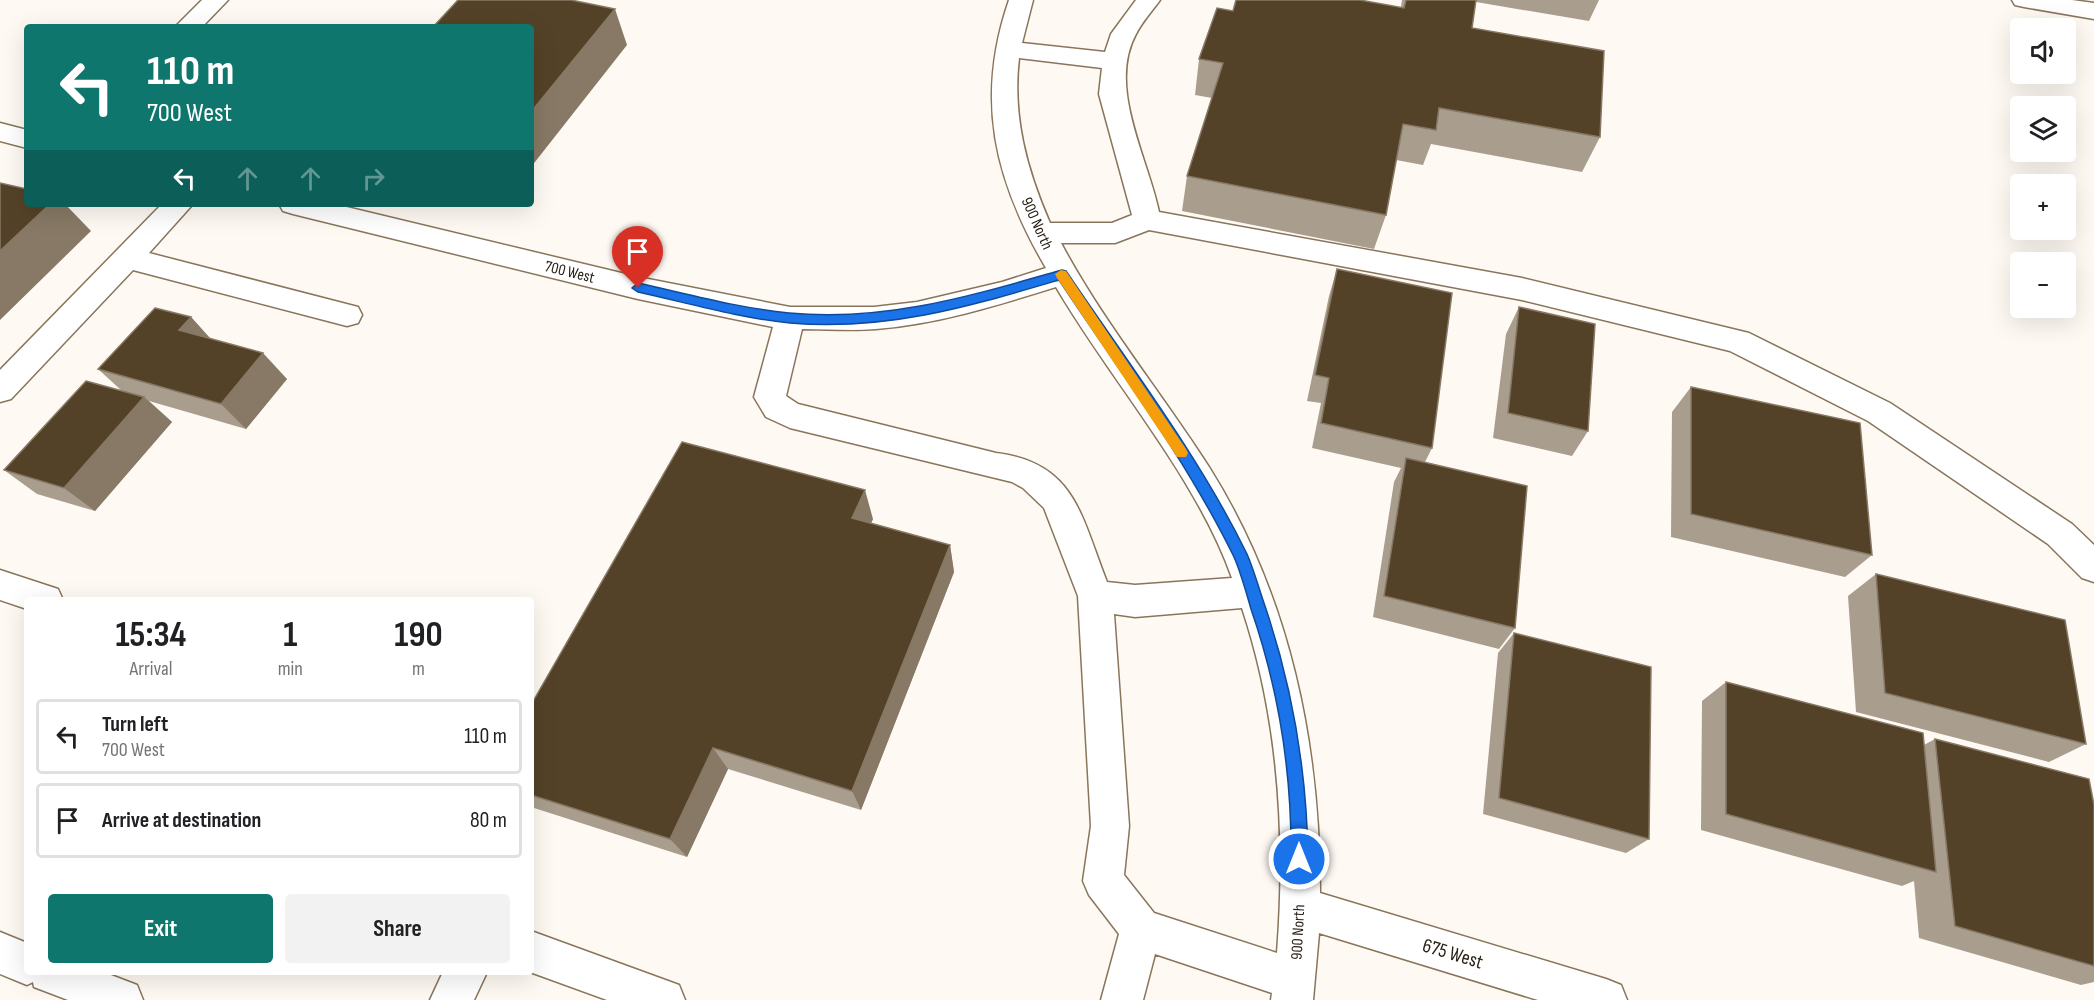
<!DOCTYPE html>
<meta charset="utf-8">
<style>
:root{--surface:#fff;--page:#f2f2f2;--text:#202124;--muted:#757577;--line:#e0e0e0;--accent:#0f766e}
body{margin:0;font-family:"Sofia Sans Condensed",sans-serif;background:var(--page);color:var(--text);height:100vh;display:flex;flex-direction:column;font-size:22px;white-space:nowrap}
*{box-sizing:border-box;margin:0}
p{font-size:20px;color:var(--muted)}
.icon{flex:none;width:33px;height:33px;fill:none;stroke:currentColor;stroke-width:2;stroke-linecap:round;stroke-linejoin:round}
.map{position:relative;flex:1;overflow:hidden}
.drawer{position:absolute;left:24px;top:597px;width:510px;height:378px;display:flex;flex-direction:column;background:var(--surface);border-radius:6px;box-shadow:0 6px 24px #0002}
.drawer>*{flex:none}
.guide{position:absolute;left:24px;top:24px;width:510px;height:183px;border-radius:6px;box-shadow:0 6px 24px #0002;background:#0f766e;color:#fff;overflow:hidden}
.fabs{position:absolute;left:2010px;top:18px;display:grid;gap:12px}
.fabs a{display:grid;place-items:center;width:66px;height:66px;border-radius:6px;background:var(--surface);box-shadow:0 6px 24px #0002;font-size:30px}
.pin{position:absolute;display:grid;place-items:center;width:51px;height:51px;color:#fff;margin:-62px -26px;border-radius:50% 50% 50% 0;rotate:-45deg;box-shadow:0 0 6px #0007}
.pin .icon{rotate:45deg}
.me{position:absolute;width:66px;margin:-33px;rotate:0deg;stroke-linejoin:round;filter:drop-shadow(0 0 4px #0008)}
.turn{display:flex;align-items:center;gap:21px;height:126px;padding:0 24px;font-size:27px}
.turn .icon{width:78px;height:78px;stroke-width:2.5}
.turn b{display:block;font-size:42px;line-height:51px}
.lanes{display:flex;align-items:center;height:57px;padding:0 24px;background:#0003;justify-content:center;gap:30px;direction:ltr}
.lanes .off{opacity:.35}
.eta{display:flex;justify-content:space-evenly;align-items:center;height:102px;text-align:center}
.eta b{font-size:36px;font-weight:700;line-height:42px}
.cta{display:flex;gap:12px;margin-top:auto;padding:12px 24px}
.cta a{flex:1;height:69px;border-radius:6px;background:var(--accent);color:#fff;font-size:24px;font-weight:700;line-height:69px;text-align:center}
.cta a+a{background:var(--page);color:var(--text)}
ul{padding:0;list-style:none}
li{display:flex;align-items:center;gap:18px;height:75px;margin:0 12px 9px;padding:0 12px;border:3px solid var(--line);border-radius:6px}
li div{flex:1}
li b{display:block;font-size:22px}
li em{font-style:normal}
.map>svg:first-child{display:block}
.lines{fill:none;stroke-linecap:round;stroke-linejoin:round}
.minor-casing{stroke:#89755a;stroke-width:3}
.major-casing{stroke:#89755a;stroke-width:3}
.minor{fill:#fff;fill-rule:evenodd}
.major{fill:#fff;fill-rule:evenodd}
.wall{fill:#a99e8e}
.shaded-wall{fill:#877965}
.building{fill:#544228;stroke:#877965;stroke-width:1.5}
.route{fill:#1a73e8;stroke:#114b97;stroke-width:1.5}
.slow{fill:#f59e0b}
.labels{text-anchor:middle;stroke-width:6;stroke-linejoin:round;paint-order:stroke}
.street-label{font-size:16px;fill:#2a2217;stroke:#fff}
.near-street-label{font-size:20px;fill:#2a2217;stroke:#fff}
</style>
<div class="map">
<svg width="2094" height="1000" viewBox="0 0 2094 1000">
<rect width="100%" height="100%" fill="#fef9f3"/>
<g class="lines">
<!-- minor casing -->
<g class="minor-casing">
<path id="minor" d="M202 0H228L202 27H175Z
M1009 0H1033L1022 43 1105 52 1111 34 1136 0H1160C1152 11 1142 22 1136 34 1107 87 1148 158 1159 212L1522 278 1749 333 1890 403 2072 524 2094 545V582L2082 578 2048 544 1868 421 1730 351 1522 300 1149 230 1115 243H1061C1103 322 1161 392 1209 467 1290 596 1320 743 1320 893L1606 979 1621 985 1627 1000H1538L1319 933 1313 1000H1271L1272 993 1155 954 1143 1000H1101L1119 934 1089 895 1083 881 1091 826 1078 596 1044 508 1023 488 1012 482 790 428 766 417 754 397 773 327 638 299 293 214 283 211 279 204H334L638 277 790 307H874L917 302 1002 282 1046 268C994 179 975 99 1009 0ZM1019 58 1102 68 1099 94 1132 215 1112 223H1050C1027 170 1012 117 1019 58ZM1056 287C1111 381 1196 476 1232 578L1135 585 1107 582C1081 517 1076 463 996 453L798 404 786 396 802 329C827 329 852 331 876 329 938 324 998 305 1056 287ZM1242 608C1279 719 1286 837 1277 953L1154 913 1124 875 1129 826 1114 614 1135 617Z
M0 123 27 130V148L0 141Z
M162 204H193L149 253 358 307 362 315 358 323 347 326 133 270 11 399 0 402V370Z
M0 570 58 589 63 600H27V609L0 600Z
M531 931 679 985 685 1000H607L530 972Z
M0 932 27 943V972H103L137 985 143 1000H68L34 987 33 982 27 985 0 974Z
M443 972H487L474 1000H430Z"/>
</g>
<!-- major casing -->
<g class="major-casing">
<path id="major" d="M2012 0H2072L2094 3V19L2024 7 2015 5Z"/>
</g>
<!-- minor -->
<use href="#minor" class="minor"/>
<!-- major -->
<use href="#major" class="major"/>
</g>
<!-- wall -->
<path class="wall" d="M1402 0H1599L1589 21 1476 2 1472 28 1600 137 1582 172 1431 144 1423 165 1396 160 1386 215 1374 249 1182 211 1187 176 1212 98 1195 95 1199 59 1233 11 1401 7Z
M1337 269 1432 448 1425 462 1515 628 1499 649 1373 617 1394 482 1401 468 1312 448 1321 403 1307 401 1329 296Z
M1519 307 1588 431 1572 456 1493 438 1506 334Z
M191 317 211 339 287 379 246 429 149 401 172 422 95 511 37 494 4 470 122 391 98 369Z
M1691 387 1872 555 1845 577 1671 537 1672 412Z
M873 519 871 523 950 545 954 572 861 810 728 769 687 857 531 807V705Z
M1876 574 2086 744 2049 762 1856 712 1848 596Z
M1514 633 1649 839 1626 853 1483 814 1498 653Z
M1726 682 1924 745 1935 739 2094 805V982L2081 985 1919 938 1914 881 1902 886 1701 830 1702 701Z"/>
<!-- shaded-wall -->
<path class="shaded-wall" d="M615 9 627 45 531 167V112Z
M50 204H65L91 231 0 320V251Z
M191 317 215 344 179 330Z
M263 353 287 379 246 429 221 404Z
M144 397 172 422 95 511 64 488Z
M865 490 873 519 860 547 852 518Z
M950 545 954 572 861 810 852 791Z
M713 748 728 769 687 857 670 839Z"/>
<!-- building -->
<path class="building" d="M458 0H571L615 9 531 112V27H433Z
M1236 0H1360L1404 8 1406 0H1476L1472 28 1604 51 1600 137 1439 108 1436 130 1403 124 1386 215 1187 176 1223 63 1199 59 1217 8 1233 11Z
M0 183 27 189V204H50L0 251Z
M1337 269 1452 293 1432 448 1321 423 1329 378 1315 375Z
M1519 307 1595 324 1588 431 1508 413Z
M155 308 191 317 179 330 263 353 221 404 98 369Z
M86 381 144 397 64 488 4 470Z
M1691 387 1860 423 1872 555 1691 514Z
M682 442 865 490 852 518 950 545 852 791 713 748 670 839 531 795V705Z
M1406 458 1527 486 1515 628 1384 596Z
M1876 574 2065 620 2086 744 1885 693Z
M1514 633 1651 667 1649 839 1499 798Z
M1726 682 1923 733 1936 872 1726 814Z
M1935 739 2089 779 2094 805V966L1955 926Z"/>
<!-- route -->
<path class="route" d="M1062 270 1066 271C1128 363 1198 454 1247 554 1254 570 1259 589 1265 606 1293 689 1307 771 1308 859L1305 865 1299 867 1294 865 1291 859C1292 773 1279 690 1251 609 1246 592 1241 573 1234 557 1186 459 1119 370 1059 280 967 307 887 331 790 323 739 318 688 303 638 292L632 288 638 283C688 294 738 308 789 313 886 322 970 296 1062 270Z"/>
<!-- slow -->
<path class="slow" d="M1061 270 1066 271 1186 449 1188 453 1186 457H1177L1057 278 1055 274Z"/>
<g class="labels">
<!-- street labels -->
<g class="street-label">
<text transform="translate(1038 223) rotate(66)" y="6">900 North</text>
<text transform="translate(570 271) rotate(14)" y="6">700 West</text>
<text transform="translate(1297 932) rotate(-87)" y="6">900 North</text>
</g>
<!-- near-street labels -->
<g class="near-street-label">
<text transform="translate(1453 953) rotate(17)" y="7">675 West</text>
</g>
</g>
</svg>
<div class="fabs">
<a><svg class="icon" aria-label="sound" viewBox="0 0 24 24"><path d="M4 9h4l5-4v14l-5-4H4zM17 9q2 3 0 6"/></svg></a>
<a><svg class="icon" aria-label="layers" viewBox="0 0 24 24"><path d="M12 4l9 5-9 5-9-5zM3 14l9 5 9-5"/></svg></a>
<a>+</a>
<a>−</a>
</div>
<div class="pin" style="left:638px;top:288px;background:#d93025"><svg class="icon" aria-label="arrive" viewBox="0 0 24 24"><path d="M6 21V4h12l-3 4 3 4H6"/></svg></div>
<svg class="me" style="left:1299px;top:859px" viewBox="-20 -20 40 40"><circle r="17" fill="#1a73e8" stroke="#fff" stroke-width="3"/><path d="M0-11L8 9 0 5-8 9z" fill="#fff"/></svg>
<div class="guide">
<div class="turn"><svg class="icon" aria-label="left" viewBox="0 0 24 24"><path d="M17 20v-9H6M10 6l-5 5 5 5"/></svg><div><b>110 m</b>700 West</div></div>
<div class="lanes"><svg class="icon" aria-label="left" viewBox="0 0 24 24"><path d="M17 20v-9H6M10 6l-5 5 5 5"/></svg><svg class="icon off" aria-label="ahead" viewBox="0 0 24 24"><path d="M12 20V5M6 11l6-6 6 6"/></svg><svg class="icon off" aria-label="ahead" viewBox="0 0 24 24"><path d="M12 20V5M6 11l6-6 6 6"/></svg><svg class="icon off" aria-label="right" viewBox="0 0 24 24"><path d="M7 20v-9h11M14 6l5 5-5 5"/></svg></div>
</div>
<section class="drawer">
<div class="eta">
<div><b>15:34</b><p>Arrival</p></div>
<div><b>1</b><p>min</p></div>
<div><b>190</b><p>m</p></div>
</div>
<ul>
<li><svg class="icon" aria-label="left" viewBox="0 0 24 24"><path d="M17 20v-9H6M10 6l-5 5 5 5"/></svg><div><b>Turn left</b><p>700 West</p></div><em>110 m</em></li>
<li><svg class="icon" aria-label="arrive" viewBox="0 0 24 24"><path d="M6 21V4h12l-3 4 3 4H6"/></svg><div><b>Arrive at destination</b></div><em>80 m</em></li>
</ul>
<div class="cta"><a>Exit</a><a>Share</a></div>
</section>
</div>
